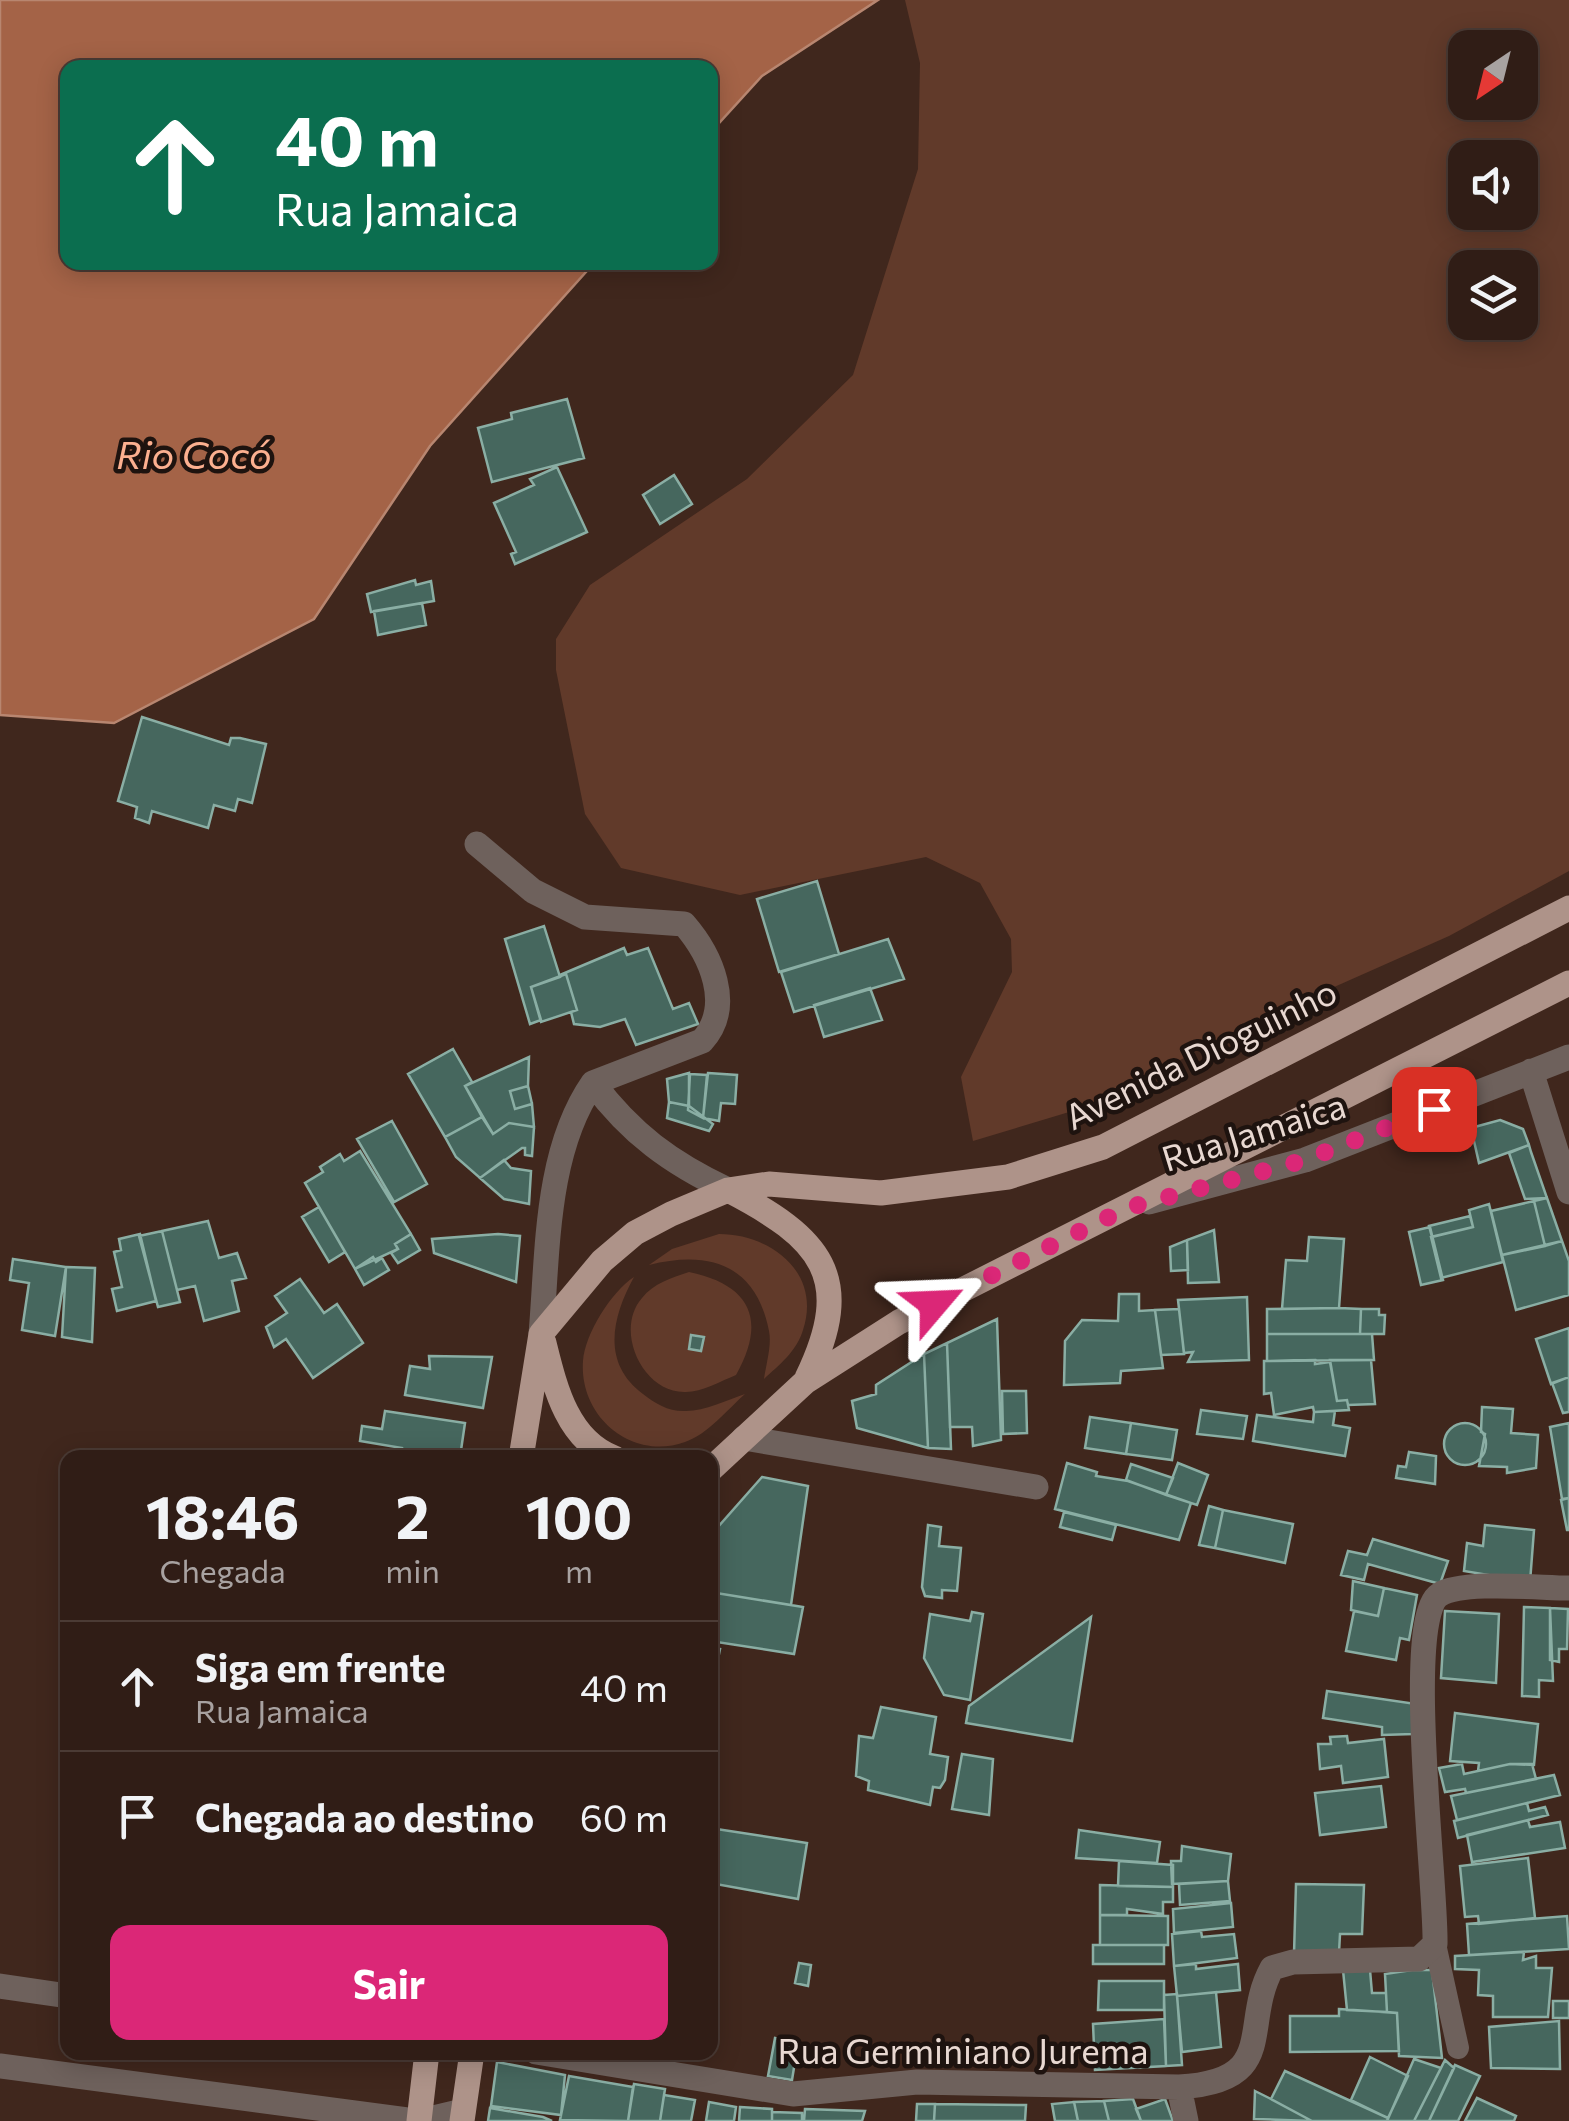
<!DOCTYPE html>
<html lang="pt">
<meta charset="utf-8">
<style>
:root{--surface:#301d16;--page:#38261f;--text:#f1f3f6;--muted:#a8a2a1;--line:#4b3b35;--accent:#db2777}
body{margin:0;font-family:Commissioner,sans-serif;background:var(--page);color:var(--text);height:100vh;display:flex;flex-direction:column;font-size:38px;white-space:nowrap}
*{box-sizing:border-box;margin:0}
p{font-size:32px;color:var(--muted)}
.icon{flex:none;width:55px;height:55px;fill:none;stroke:currentColor;stroke-width:2;stroke-linecap:round;stroke-linejoin:round}
.map{position:relative;flex:1;overflow:hidden}
.side{position:absolute;left:60px;top:1450px;width:658px;height:610px;display:flex;flex-direction:column;background:var(--surface);border-radius:20px;box-shadow:0 5px 25px #0003,0 0 0 2px var(--line)}
.side>*{flex:none}
.top-card{position:absolute;left:60px;top:60px;width:658px;height:210px;border-radius:20px;box-shadow:0 5px 25px #0003,0 0 0 2px var(--line);background:#0b6e4f;color:#fff;overflow:hidden}
.needle{width:65px;rotate:215deg}
.buttons{position:absolute;left:1448px;top:30px;display:grid;gap:20px}
.buttons a{display:grid;place-items:center;width:90px;height:90px;border-radius:20px;background:var(--surface);box-shadow:0 5px 25px #0003,0 0 0 2px var(--line);font-size:50px}
.pin{position:absolute;display:grid;place-items:center;width:85px;height:85px;color:#fff;margin:-42px;border-radius:20px;box-shadow:0 5px 15px #0006}
.me{position:absolute;width:110px;margin:-55px;rotate:64deg;stroke-linejoin:round;filter:drop-shadow(0 0 8px #0008)}
.turn{display:flex;align-items:center;gap:35px;height:210px;padding:0 50px;font-size:45px}
.turn .icon{width:130px;height:130px;stroke-width:2.5}
.turn b{display:block;font-size:70px;line-height:85px}
.eta{display:flex;justify-content:space-evenly;align-items:center;height:170px;text-align:center}
.eta b{font-size:60px;font-weight:700;line-height:70px}
.action{display:flex;gap:20px;margin-top:auto;padding:20px 50px}
.action a{flex:1;height:115px;border-radius:20px;background:var(--accent);color:#fff;font-size:40px;font-weight:700;line-height:115px;text-align:center}
ul{padding:0;list-style:none}
li{display:flex;align-items:center;gap:30px;height:130px;padding:0 50px;border-top:2px solid var(--line)}
li div{flex:1}
li b{display:block;font-size:38px}
li em{font-style:normal}
.map>svg:first-child{display:block}
.green{fill:#613a2a;fill-rule:evenodd}
.water{fill:#a46347;stroke:#b88670;stroke-width:2.5}
.building{fill:#46675e;stroke:#8aaea4;stroke-width:2.5}
.lines{fill:none;stroke-linecap:round;stroke-linejoin:round}
.lane{stroke:#6e615c;stroke-width:22}
.street{stroke:#6e615c;stroke-width:25}
.primary{stroke:#ae9389;stroke-width:25}
.route{stroke:#db2777;stroke-width:18;stroke-dasharray:0 32.4}
.labels{text-anchor:middle;stroke-width:9;stroke-linejoin:round;paint-order:stroke}
.street-label{font-size:35px;fill:#e8d8d1;stroke:#1e130f}
.water-label{font-size:38px;font-style:italic;fill:#fcb090;stroke:#1e130f}
</style>
<div class="map">
<svg width="1569" height="2121" viewBox="0 0 1569 2121">
<rect width="100%" height="100%" fill="#40271d"/>
<!-- green -->
<path class="green" d="M905 0H1569V871L1449 936 1235 1031 1099 1103 973 1141 961 1077 1012 972 1011 939 980 883 926 857 740 895 621 868 585 814 556 670V639L590 585 747 479 853 375 918 169 920 63ZM1465 48H1520V102H1465ZM1465 158H1520V212H1465ZM1465 268H1520V322H1465Z
M719 1234C770 1234 822 1272 803 1330 797 1351 779 1365 764 1379 766 1364 772 1345 769 1331 756 1264 709 1250 649 1265L672 1249Z
M689 1272C751 1285 767 1320 736 1375 721 1381 700 1393 684 1392 642 1392 614 1330 642 1298 654 1283 671 1278 689 1272Z
M634 1277C612 1317 601 1363 643 1394 656 1404 669 1412 686 1411 705 1411 727 1400 745 1394 727 1410 708 1434 685 1442 632 1461 579 1417 583 1361 585 1334 611 1292 634 1277Z"/>
<!-- water -->
<path class="water" d="M0 0H878L762 76 710 133V68H68V262L594 263 430 446 314 619 114 723 0 715Z"/>
<!-- building -->
<path class="building" d="M567 399 584 458 492 482 478 428 512 419 511 413Z
M557 467 587 532 515 564 511 554 516 552 494 503 534 485 530 479Z
M674 475 692 504 660 524 643 495Z
M415 580 416 585 431 581 434 601 371 612 367 594Z
M422 603 426 625 378 635 374 611Z
M142 717 229 745 231 738H240L266 744 252 803 238 799 235 811 214 805 208 828 152 811 149 823 135 818 137 807 118 801Z
M817 881 839 954 779 972 757 899Z
M544 926 560 977 531 987 541 1020 530 1024 505 939Z
M888 939 904 979 794 1012 781 972Z
M624 948 627 955 648 948 673 1009 689 1003 698 1024 636 1045 625 1019 600 1027 574 1024 571 1012 577 1010 566 974 560 975Z
M566 974 577 1010 541 1022 531 987Z
M870 988 882 1020 824 1037 814 1005Z
M453 1049 472 1082 465 1086 482 1117 445 1137 408 1074Z
M529 1057 528 1086 510 1091 515 1109 532 1104 534 1127 509 1123 493 1134 465 1086Z
M689 1073V1106L669 1102 667 1079Z
M708 1073 737 1075 735 1104 721 1103 719 1121 703 1118Z
M690 1074 707 1075 703 1118 688 1110Z
M528 1086 532 1104 515 1109 510 1091Z
M669 1102 689 1106 713 1124 709 1131 667 1118Z
M482 1117 493 1134 509 1123 534 1127 532 1156 525 1155V1148H522L480 1178 456 1157 445 1137Z
M1500 1120 1523 1129 1529 1145 1479 1163 1471 1128Z
M392 1121 427 1184 394 1202 357 1139Z
M1529 1145 1531 1152 1547 1198 1525 1199 1509 1153Z
M360 1151 411 1234 395 1244 398 1249 355 1269 305 1183 323 1172 320 1167 340 1154 344 1161Z
M504 1160 511 1168 531 1171 529 1204 504 1199 480 1178Z
M1547 1198 1562 1241 1545 1246 1534 1201Z
M1534 1201 1545 1246 1502 1255 1491 1211Z
M1489 1204 1503 1262 1441 1278 1431 1237 1473 1227 1469 1210Z
M319 1207 345 1252 329 1262 302 1217Z
M1470 1216 1473 1227 1432 1237 1429 1226Z
M208 1221 219 1258 237 1253 246 1278 232 1281 239 1311 204 1321 195 1286 177 1290 162 1231Z
M1430 1227 1443 1280 1421 1285 1409 1232Z
M1214 1230 1219 1282 1188 1283 1187 1240Z
M162 1231 180 1302 158 1307 139 1236Z
M140 1234 156 1301 117 1311 112 1289 122 1287 114 1252 121 1250 119 1239Z
M411 1234 420 1250 398 1263 391 1253 398 1249 395 1244Z
M498 1234 520 1236 516 1282 434 1253 432 1239Z
M1309 1237 1344 1239 1339 1308 1282 1309 1286 1260 1307 1261Z
M1187 1240 1188 1270 1171 1271 1170 1247Z
M1562 1241 1569 1261V1295L1516 1310 1502 1255Z
M373 1257 376 1262 382 1258 389 1270 364 1285 355 1269Z
M13 1259 66 1267 55 1336 22 1330 29 1283 10 1280Z
M66 1267 95 1268 92 1342 62 1337Z
M300 1279 324 1313 337 1304 363 1343 313 1378 286 1339 274 1347 266 1327 287 1313 275 1296Z
M1119 1294H1139V1311L1155 1310 1163 1368 1121 1371 1120 1383 1064 1385 1065 1341 1082 1320 1118 1321Z
M1247 1297 1249 1360 1188 1362 1193 1352 1184 1353 1178 1300Z
M1339 1308 1361 1309 1360 1334H1267V1309Z
M1179 1309 1184 1354 1161 1355 1155 1310Z
M1361 1309H1379V1315H1385L1384 1334H1360Z
M997 1319 1001 1440 973 1446 972 1427H950L947 1343Z
M1569 1328V1377L1551 1384 1536 1339Z
M1267 1334H1372L1374 1360 1267 1361Z
M691 1335 704 1337 701 1351 689 1349Z
M947 1343 951 1449 928 1448 924 1354Z
M924 1354 928 1448 857 1428 852 1401 876 1394V1385Z
M429 1356 492 1357 483 1408 405 1395 410 1366 430 1369Z
M1315 1360V1364L1330 1362 1337 1401 1347 1400 1349 1410 1314 1412 1313 1407 1274 1415 1271 1393 1264 1394V1361Z
M1330 1360H1371L1375 1404 1348 1405 1347 1400 1337 1401Z
M1569 1377V1412L1563 1413 1552 1383Z
M1002 1391H1026L1027 1433 1003 1434Z
M1482 1407 1513 1409 1511 1433 1538 1435 1536 1468 1507 1473V1467L1479 1466 1485 1434 1481 1432Z
M1201 1410 1247 1416 1243 1439 1197 1434Z
M385 1411 465 1423 460 1457 466 1458H401L402 1448 360 1441 362 1426 382 1429Z
M1335 1411 1333 1425 1350 1428 1345 1456 1253 1441 1257 1415 1313 1422 1314 1412Z
M1090 1417 1131 1423 1126 1454 1085 1448Z
M1131 1423 1177 1430 1172 1460 1126 1454Z
M1569 1423V1498L1562 1499 1550 1427Z
M1444 1444a21 21 0 1 1 42 0a21 21 0 1 1-42 0Z
M1409 1452 1436 1456 1435 1484 1396 1478 1398 1466 1406 1467Z
M1067 1463 1097 1472 1096 1476 1128 1481 1191 1503 1179 1540 1055 1509Z
M1178 1463 1208 1475 1197 1505 1166 1495Z
M1131 1464 1173 1478 1166 1495 1126 1480Z
M762 1477 808 1486 791 1605 710 1592V1536Z
M1569 1498V1530H1567L1561 1500Z
M1209 1506 1223 1510 1215 1548 1199 1545Z
M1223 1510 1293 1524 1285 1563 1215 1548Z
M1064 1512 1116 1525 1112 1540 1060 1527Z
M928 1525 941 1527 939 1546 961 1548 957 1591 942 1590V1598L925 1596 922 1587Z
M1485 1525 1534 1530 1530 1582 1464 1571 1467 1543 1483 1546Z
M1373 1539 1448 1561 1440 1584 1368 1564 1364 1580 1341 1575 1348 1551 1367 1555Z
M1353 1581 1384 1588 1378 1616 1351 1610Z
M1384 1588 1417 1595 1409 1640 1400 1638 1396 1660 1346 1651 1354 1611 1378 1616Z
M710 1592 803 1607 794 1654 710 1641Z
M1524 1607 1550 1608 1553 1681 1539 1680V1697L1522 1696Z
M1550 1608 1568 1609 1567 1649H1559V1662L1550 1660Z
M1445 1611 1499 1614 1496 1683 1441 1678Z
M972 1612 983 1614 970 1700 944 1695 924 1658 930 1614 970 1621Z
M1091 1617 1072 1741 966 1723 969 1706Z
M710 1647 720 1649 710 1700Z
M1327 1691 1416 1704 1413 1734 1382 1735V1727L1323 1718Z
M881 1707 936 1717 930 1754 948 1757 945 1780 940 1788 933 1787 930 1805 868 1790 869 1781 856 1776 859 1736 873 1738Z
M1455 1713 1538 1724 1534 1765 1510 1764 1478 1771 1479 1763 1450 1761Z
M1347 1736 1348 1743 1384 1739 1388 1777 1343 1783 1341 1766 1320 1769 1318 1744H1331L1330 1737Z
M962 1754 993 1759 989 1815 952 1809Z
M1462 1764 1464 1774 1510 1764H1532L1536 1779 1466 1793 1465 1789 1445 1792 1439 1768Z
M1554 1775 1560 1795 1457 1820 1451 1796Z
M1381 1786 1386 1827 1320 1835 1315 1793Z
M1527 1803 1529 1811 1545 1807 1548 1815 1458 1838 1454 1821Z
M1528 1820 1530 1827 1560 1822 1565 1848 1472 1862 1467 1835Z
M710 1828 807 1843 798 1899 710 1883Z
M1079 1830 1160 1842 1157 1863 1076 1858Z
M1182 1846 1231 1854 1228 1881 1172 1884 1171 1861H1181Z
M1528 1858 1535 1918 1479 1924 1478 1916 1465 1917 1460 1866Z
M1119 1861 1173 1865V1887L1118 1886Z
M1228 1881 1230 1901 1180 1905 1179 1884Z
M1296 1884 1364 1885 1362 1934H1340L1339 1953 1294 1954Z
M1100 1885 1173 1887V1902H1163V1914L1127 1909V1915H1100Z
M1231 1903 1233 1927 1174 1933 1173 1909Z
M1100 1915 1168 1916V1945H1100Z
M1567 1916 1569 1949 1469 1955 1467 1924Z
M1201 1931 1202 1937 1234 1934 1237 1958 1174 1966 1172 1934Z
M1093 1945H1164V1964H1093Z
M1524 1952 1523 1960 1536 1956V1968H1552L1548 2017H1493V1996L1478 1995 1479 1970 1455 1969V1956Z
M799 1963 811 1965 808 1986 795 1983Z
M1196 1964V1969L1238 1964 1240 1990 1177 1996 1174 1966Z
M1343 1970H1370L1372 1993H1386L1387 2012 1347 2010Z
M1412 1970H1432L1442 2058 1399 2056 1397 2013 1387 2012 1385 1974Z
M1099 1981H1164V2010H1098Z
M1216 1992 1221 2047 1182 2052 1177 1996Z
M1177 1994 1182 2065 1166 2066 1164 1995Z
M1553 2001H1569V2018H1553Z
M1339 2009 1397 2013 1399 2051 1290 2052V2016H1339Z
M1164 2019 1166 2066 1095 2070 1093 2024Z
M1559 2021 1560 2069 1491 2068 1489 2027Z
M775 2038 798 2043 792 2080 768 2076Z
M1370 2057 1408 2076 1388 2118 1351 2100Z
M1414 2059 1441 2068 1414 2121H1387Z
M1445 2060 1454 2068 1429 2121H1414Z
M497 2062 565 2075 561 2115 491 2106Z
M1455 2065 1480 2076 1458 2121H1429Z
M1285 2071 1388 2118 1387 2121H1312L1271 2099Z
M569 2076 633 2087 628 2121 560 2120Z
M634 2084 665 2089 660 2121H628Z
M1255 2091 1271 2099 1312 2121 1254 2119Z
M664 2095 695 2100 691 2121H660Z
M1477 2098 1516 2116 1514 2121H1465Z
M1133 2099 1141 2121H1109L1104 2101Z
M1165 2099 1173 2121H1141L1136 2109Z
M1104 2101 1109 2121H1078L1074 2102Z
M709 2102 736 2107 734 2121H706Z
M1074 2102 1078 2121H1055L1052 2104Z
M917 2104H935L934 2121H916Z
M935 2104 1026 2105 1025 2121H934Z
M740 2107 772 2109V2121H739Z
M490 2108 543 2117 552 2121H488Z
M805 2109 865 2111 862 2121H804Z
M772 2112 802 2113V2121H772Z"/>
<g class="lines">
<!-- lane -->
<path class="lane" d="M1435 1944 1458 2048"/>
<!-- street -->
<path class="street" d="M477 844 533 891 585 917 684 924C711 955 734 1006 702 1041L593 1083C545 1152 548 1253 541 1334
M1531 1071 1569 1192
M593 1083C631 1134 671 1163 728 1190
M1149 1202 1305 1160 1569 1057
M744 1438 1036 1487
M0 1986 68 1996
M536 2052 793 2094 917 2082 1179 2087C1281 2081 1240 2026 1272 1968L1293 1962 1419 1959 1435 1944C1437 1892 1403 1618 1439 1595 1462 1580 1539 1588 1569 1588
M0 2066 415 2121
M1179 2087 1186 2121
M421 2121 463 2111"/>
<!-- primary -->
<path class="primary" d="M728 1190C821 1238 856 1277 807 1378
M544 1343C555 1387 567 1440 614 1458
M521 1458 541 1334 602 1261 635 1233 671 1214 728 1190 769 1184 881 1193 1008 1177 1103 1147 1569 908
M710 1470 805 1382 899 1322 1569 983
M419 2121 427 2052
M462 2121 472 2052"/>
</g>
<g class="lines">
<!-- route -->
<path class="route" d="M934 1304 1127 1208 1305 1160 1434 1109"/>
</g>
<g class="labels">
<!-- street labels -->
<g class="street-label">
<text transform="translate(1201 1055) rotate(-26)" y="12">Avenida Dioguinho</text>
<text transform="translate(1254 1133) rotate(-17)" y="12">Rua Jamaica</text>
<text x="963" y="2064">Rua Germiniano Jurema</text>
</g>
<!-- water labels -->
<g class="water-label">
<text x="194" y="469">Rio Cocó</text>
</g>
</g>
</svg>
<div class="buttons">
<a><svg class="needle" viewBox="-14 -14 28 28"><path d="M0-13l5 13h-10z" fill="#e53935"/><path d="M0 13l5-13h-10z" fill="#a8a2a1"/></svg></a>
<a><svg class="icon" aria-label="sound" viewBox="0 0 24 24"><path d="M4 9h4l5-4v14l-5-4H4zM17 9q2 3 0 6"/></svg></a>
<a><svg class="icon" aria-label="layers" viewBox="0 0 24 24"><path d="M12 4l9 5-9 5-9-5zM3 14l9 5 9-5"/></svg></a>
</div>
<div class="pin" style="left:1434px;top:1109px;background:#d93025"><svg class="icon" aria-label="arrive" viewBox="0 0 24 24"><path d="M6 21V4h12l-3 4 3 4H6"/></svg></div>
<svg class="me" style="left:934px;top:1304px" viewBox="-20 -20 40 40"><path d="M0-17L14 15 0 8-14 15z" fill="#db2777" stroke="#fff" stroke-width="4"/></svg>
<div class="top-card">
<div class="turn"><svg class="icon" aria-label="ahead" viewBox="0 0 24 24"><path d="M12 20V5M6 11l6-6 6 6"/></svg><div><b>40 m</b>Rua Jamaica</div></div>
</div>
<section class="side">
<div class="eta">
<div><b>18:46</b><p>Chegada</p></div>
<div><b>2</b><p>min</p></div>
<div><b>100</b><p>m</p></div>
</div>
<ul>
<li><svg class="icon" aria-label="ahead" viewBox="0 0 24 24"><path d="M12 20V5M6 11l6-6 6 6"/></svg><div><b>Siga em frente</b><p>Rua Jamaica</p></div><em>40 m</em></li>
<li><svg class="icon" aria-label="arrive" viewBox="0 0 24 24"><path d="M6 21V4h12l-3 4 3 4H6"/></svg><div><b>Chegada ao destino</b></div><em>60 m</em></li>
</ul>
<div class="action"><a>Sair</a></div>
</section>
</div>
